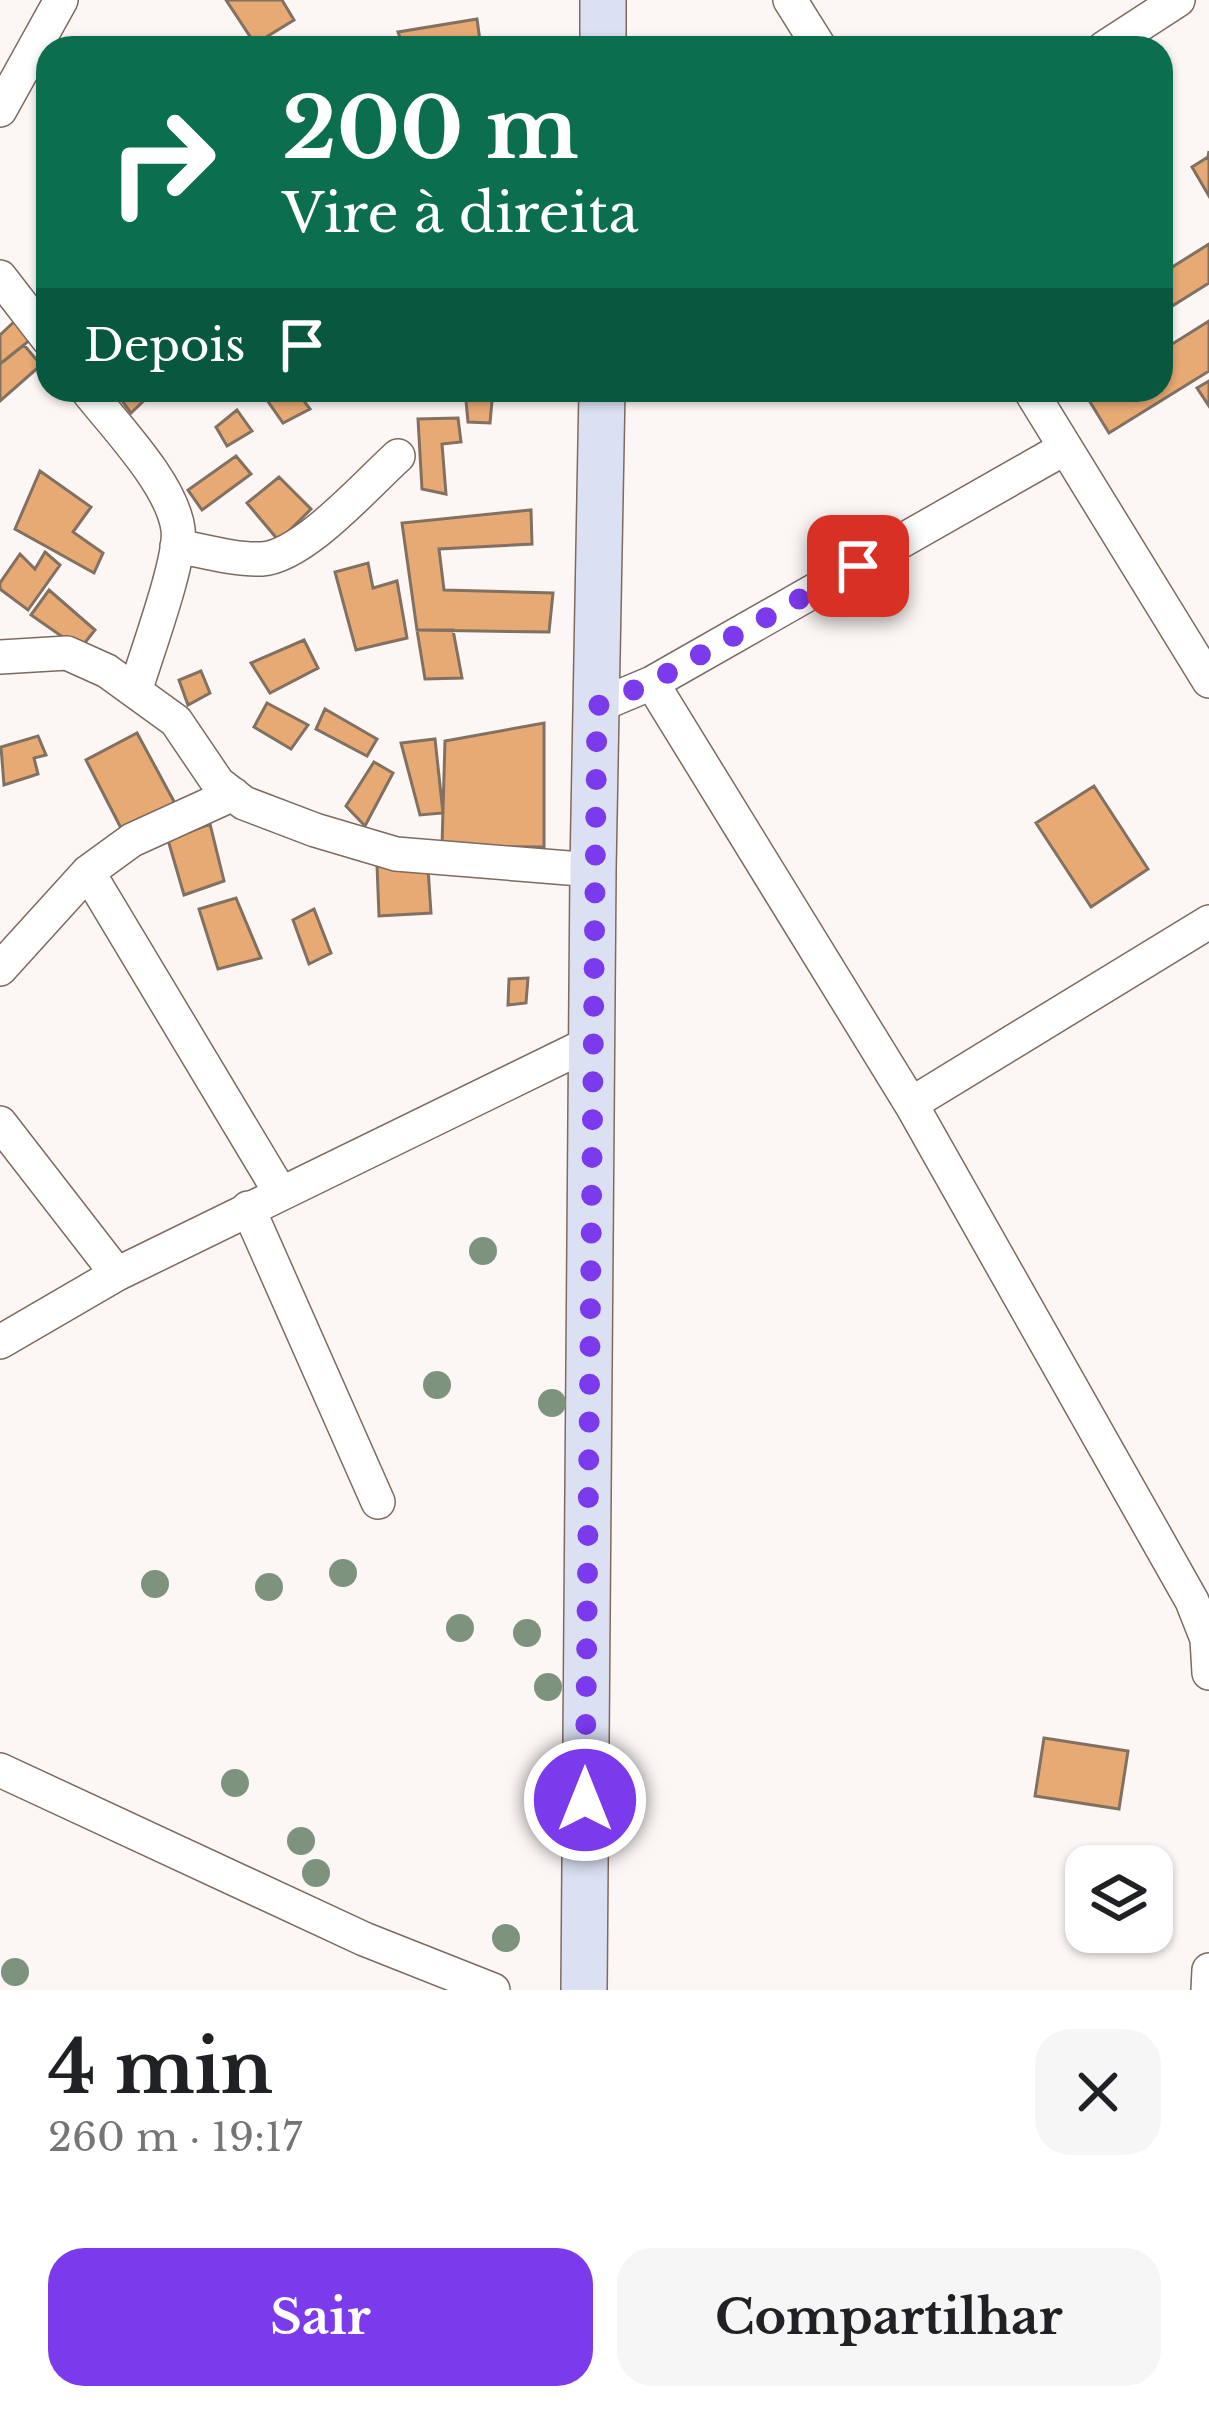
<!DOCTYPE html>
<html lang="pt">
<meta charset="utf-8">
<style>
:root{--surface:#fff;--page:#f6f6f6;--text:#202124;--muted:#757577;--accent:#7c3aed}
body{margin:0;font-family:"Libre Baskerville",serif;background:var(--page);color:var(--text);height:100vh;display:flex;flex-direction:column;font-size:45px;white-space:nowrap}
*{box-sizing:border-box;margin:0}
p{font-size:39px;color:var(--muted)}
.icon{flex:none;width:66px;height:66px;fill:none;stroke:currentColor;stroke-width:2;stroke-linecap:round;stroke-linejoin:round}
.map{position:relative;height:1990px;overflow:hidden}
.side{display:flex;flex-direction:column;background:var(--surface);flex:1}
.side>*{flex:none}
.banner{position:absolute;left:36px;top:36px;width:1137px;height:366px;border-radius:36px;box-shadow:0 3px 9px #0004;background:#0b6e4f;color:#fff;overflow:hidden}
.controls{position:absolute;left:1065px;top:1845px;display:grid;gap:24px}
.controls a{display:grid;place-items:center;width:108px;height:108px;border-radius:24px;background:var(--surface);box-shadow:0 3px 9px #0004;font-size:60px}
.pin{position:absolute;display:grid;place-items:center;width:102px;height:102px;color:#fff;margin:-51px;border-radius:24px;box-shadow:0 6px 18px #0006}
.me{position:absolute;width:132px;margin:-66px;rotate:0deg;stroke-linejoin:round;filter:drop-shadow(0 0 9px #0008)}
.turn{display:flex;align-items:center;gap:42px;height:252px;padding:0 48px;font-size:54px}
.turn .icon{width:156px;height:156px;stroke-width:2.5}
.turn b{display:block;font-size:84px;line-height:102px}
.then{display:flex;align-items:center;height:114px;padding:0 48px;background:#0003;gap:24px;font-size:45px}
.round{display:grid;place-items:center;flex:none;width:126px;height:126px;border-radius:36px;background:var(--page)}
.headline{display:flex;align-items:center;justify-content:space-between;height:204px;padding:0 48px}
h1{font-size:72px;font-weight:800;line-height:90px}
.button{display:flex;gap:24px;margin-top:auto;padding:24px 48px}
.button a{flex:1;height:138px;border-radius:36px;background:var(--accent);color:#fff;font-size:48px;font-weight:800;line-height:138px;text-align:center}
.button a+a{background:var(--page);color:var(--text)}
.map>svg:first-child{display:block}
.building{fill:#e8aa75;stroke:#827061;stroke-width:3}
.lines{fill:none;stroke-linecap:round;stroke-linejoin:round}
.minor-casing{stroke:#7e6a5e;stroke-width:36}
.secondary-casing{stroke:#7e6a5e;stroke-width:48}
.minor{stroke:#fff;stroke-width:33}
.secondary{stroke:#dbe0f2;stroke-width:45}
.tree{fill:#7d937e}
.route{stroke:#7c3aed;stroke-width:21;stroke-dasharray:0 37.8}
</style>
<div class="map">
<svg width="1209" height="1990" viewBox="0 0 1209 1990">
<rect width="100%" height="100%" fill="#fcf7f5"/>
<!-- building -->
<path class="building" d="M226 0H282L294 20 255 44Z
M477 19 481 48H404L398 32Z
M1209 151V196L1192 167 1208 157Z
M1209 244V283L1161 313V274Z
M17 319 30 340 0 364V335Z
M1209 321V371L1109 433 1087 397 1099 390H1161V351Z
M24 345 41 365 0 401V364Z
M1209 381V406L1197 388Z
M114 390H155L131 413Z
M260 390H296L310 409 283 423Z
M465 390H493L490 423 468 422Z
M237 410 252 431 227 446 216 427Z
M458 418 461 442 442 444 446 494 422 489 418 419Z
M236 456 251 474 202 510 188 490Z
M40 471 91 507 73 532 103 553 94 573 15 529Z
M279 477 311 509 279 541 247 503Z
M531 510 532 544 439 549 444 590 553 593 549 632 417 630 402 523Z
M45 552 60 565 28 610 0 589V583L20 554 35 569Z
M368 563 373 588 397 581 407 638 356 650 335 572Z
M49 590 95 630 80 649 31 615Z
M417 630H453L462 678 425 679Z
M304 640 318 668 270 693 251 663Z
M201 671 210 693 188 705 179 680Z
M267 703 308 725 291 749 254 727Z
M325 709 377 739 367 756 316 729Z
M544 723V847L442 846 445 741Z
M137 733 177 807 122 830 86 760Z
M38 736 46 755 34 758 38 774 4 785 1 747Z
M435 739 443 813 420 815 401 743Z
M374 762 393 773 365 826 346 806Z
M1094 786 1148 869 1091 907 1036 823Z
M210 824 224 881 184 895 168 840Z
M377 865 428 868 431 913 379 916Z
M236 898 261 958 218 969 199 909Z
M314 909 331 953 309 964 293 920Z
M528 978 526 1003 508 1005 509 979Z
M1044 1738 1128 1751 1119 1809 1035 1796Z"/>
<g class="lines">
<!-- minor casing -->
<g class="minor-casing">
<path id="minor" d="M790 0 820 48
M1104 48 1178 0
M0 110 61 0
M0 277 48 339
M87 390C115 426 172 484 178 529 182 559 146 654 136 689
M1030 390 1209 681
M177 546C204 551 235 560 262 559 304 556 367 484 398 456
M0 657 67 653 107 671 176 721 218 783 244 803 315 830 396 854 593 870
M652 683 911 1104 1192 1601 1207 1639 1209 1673
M597 706 652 683 1065 448
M88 872 280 1192
M0 969 88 872 132 840 233 794
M911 1104 1209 922
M0 1123 117 1274
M248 1208 378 1502
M0 1342 117 1274 592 1042
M0 1770 364 1939 493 1990
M1208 1990 1209 1970"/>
</g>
<!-- secondary casing -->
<g class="secondary-casing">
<path id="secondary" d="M603 48V0
M584 1990 593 870 602 390"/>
</g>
<!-- minor -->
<use href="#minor" class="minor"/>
<!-- secondary -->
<use href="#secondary" class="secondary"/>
</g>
<!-- trees -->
<g class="tree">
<circle cx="483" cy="1251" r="14"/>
<circle cx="437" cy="1385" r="14"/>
<circle cx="552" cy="1403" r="14"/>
<circle cx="343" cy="1573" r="14"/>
<circle cx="155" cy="1584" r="14"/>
<circle cx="269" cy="1587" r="14"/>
<circle cx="460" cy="1628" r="14"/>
<circle cx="527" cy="1633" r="14"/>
<circle cx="548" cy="1687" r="14"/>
<circle cx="235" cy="1783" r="14"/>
<circle cx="301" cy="1841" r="14"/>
<circle cx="316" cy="1873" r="14"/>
<circle cx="506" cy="1938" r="14"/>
<circle cx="15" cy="1972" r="14"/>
</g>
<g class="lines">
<!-- route -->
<path class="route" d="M585 1800 597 706 652 682 858 566"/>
</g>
</svg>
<div class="controls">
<a><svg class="icon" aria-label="layers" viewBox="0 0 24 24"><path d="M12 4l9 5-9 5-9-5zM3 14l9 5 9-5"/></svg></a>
</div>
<div class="pin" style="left:858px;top:566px;background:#d93025"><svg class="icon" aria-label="arrive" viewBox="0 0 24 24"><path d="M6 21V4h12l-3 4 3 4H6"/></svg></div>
<svg class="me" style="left:585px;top:1800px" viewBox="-20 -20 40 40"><circle r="17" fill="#7c3aed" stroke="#fff" stroke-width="3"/><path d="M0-11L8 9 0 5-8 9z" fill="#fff"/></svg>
<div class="banner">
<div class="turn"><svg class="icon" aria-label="right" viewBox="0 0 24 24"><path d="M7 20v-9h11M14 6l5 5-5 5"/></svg><div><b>200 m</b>Vire à direita</div></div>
<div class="then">Depois<svg class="icon" aria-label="arrive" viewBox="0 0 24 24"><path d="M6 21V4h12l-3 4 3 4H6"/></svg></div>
</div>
</div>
<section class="side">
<div class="headline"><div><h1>4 min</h1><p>260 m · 19:17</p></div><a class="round"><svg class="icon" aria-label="close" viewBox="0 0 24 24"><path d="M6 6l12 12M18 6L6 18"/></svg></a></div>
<div class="button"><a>Sair</a><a>Compartilhar</a></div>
</section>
